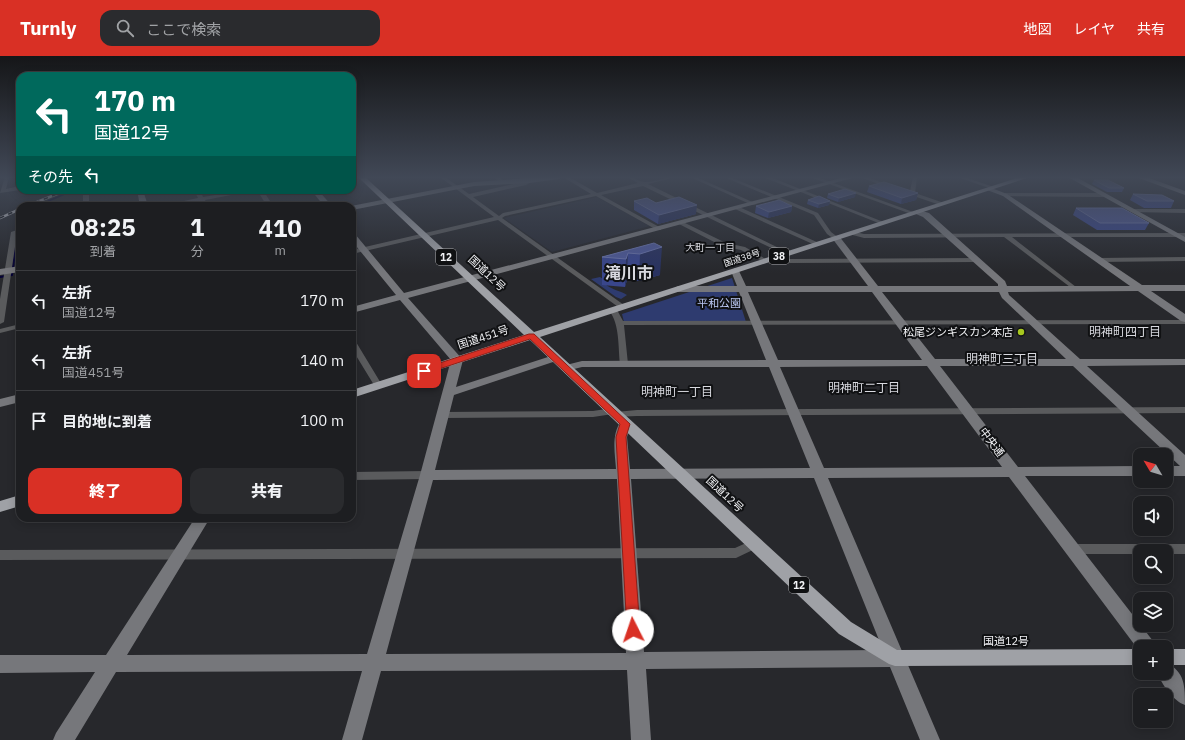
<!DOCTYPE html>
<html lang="ja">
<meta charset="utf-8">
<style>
:root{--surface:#1d1e21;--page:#2a2b2e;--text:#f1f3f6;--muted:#a0a2a5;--line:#3b3c3f;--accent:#d93025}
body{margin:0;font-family:"IBM Plex Sans","Noto Sans JP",sans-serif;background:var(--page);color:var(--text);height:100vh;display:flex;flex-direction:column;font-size:15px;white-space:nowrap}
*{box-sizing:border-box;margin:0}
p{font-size:13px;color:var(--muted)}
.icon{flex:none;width:22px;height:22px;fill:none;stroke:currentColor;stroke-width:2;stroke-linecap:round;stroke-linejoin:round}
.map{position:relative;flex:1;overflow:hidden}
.side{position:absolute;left:16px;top:146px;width:340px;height:320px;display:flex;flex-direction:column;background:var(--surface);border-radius:12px;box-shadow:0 2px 10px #0003,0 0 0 1px var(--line)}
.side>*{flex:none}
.hud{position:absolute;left:16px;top:16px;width:340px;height:122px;border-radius:12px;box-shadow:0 2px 10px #0003,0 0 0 1px var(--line);background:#00695c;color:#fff;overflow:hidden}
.needle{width:26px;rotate:308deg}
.controls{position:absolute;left:1133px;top:392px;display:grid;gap:8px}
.controls a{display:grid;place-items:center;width:40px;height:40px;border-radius:8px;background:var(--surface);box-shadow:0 2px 10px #0003,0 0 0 1px var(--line);font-size:20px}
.pin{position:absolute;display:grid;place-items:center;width:34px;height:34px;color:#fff;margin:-17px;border-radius:8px;box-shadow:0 2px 6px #0006}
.me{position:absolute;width:44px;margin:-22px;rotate:356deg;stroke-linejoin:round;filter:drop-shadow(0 0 3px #0008)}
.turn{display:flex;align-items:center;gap:14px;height:84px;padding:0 12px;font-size:18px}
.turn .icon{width:52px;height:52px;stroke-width:2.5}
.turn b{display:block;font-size:28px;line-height:34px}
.then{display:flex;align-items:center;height:38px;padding:0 12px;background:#0003;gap:8px;font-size:15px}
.eta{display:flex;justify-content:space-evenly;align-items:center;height:68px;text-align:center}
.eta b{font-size:24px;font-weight:800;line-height:28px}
.button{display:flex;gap:8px;margin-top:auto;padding:8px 12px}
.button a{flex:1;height:46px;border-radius:12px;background:var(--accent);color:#fff;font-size:16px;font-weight:800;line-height:46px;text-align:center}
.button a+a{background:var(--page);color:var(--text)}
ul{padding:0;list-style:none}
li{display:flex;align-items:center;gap:12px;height:60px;padding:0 12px;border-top:1px solid var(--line)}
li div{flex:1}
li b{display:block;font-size:15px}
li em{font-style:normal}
header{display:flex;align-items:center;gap:24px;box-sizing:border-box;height:56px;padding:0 20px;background:var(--accent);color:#fff}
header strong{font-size:19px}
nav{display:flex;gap:22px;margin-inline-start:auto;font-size:14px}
.search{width:280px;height:36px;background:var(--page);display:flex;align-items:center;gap:10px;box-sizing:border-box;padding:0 14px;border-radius:12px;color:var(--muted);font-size:15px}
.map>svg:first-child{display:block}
.built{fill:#2b2e38}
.green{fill:#2e3b6f}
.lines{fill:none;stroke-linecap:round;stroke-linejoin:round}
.stream-far1{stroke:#050237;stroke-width:1.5}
.stream{stroke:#050237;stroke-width:2}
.street{fill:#5a5b5d;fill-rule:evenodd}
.secondary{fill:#76777b;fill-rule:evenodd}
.highway{fill:#9fa1a6;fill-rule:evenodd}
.rail-casing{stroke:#c3c4c7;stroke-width:2.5}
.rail{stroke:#101113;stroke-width:1.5;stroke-dasharray:4.5;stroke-linecap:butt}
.wall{fill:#39468b}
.shaded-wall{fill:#293260}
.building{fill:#4d5896;stroke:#6670a5}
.route{fill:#d93025;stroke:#8d1f18}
.poi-dot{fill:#a7c81f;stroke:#101113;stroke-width:1.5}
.labels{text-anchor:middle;stroke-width:4;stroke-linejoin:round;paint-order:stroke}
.far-street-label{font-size:9px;fill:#f1f2f5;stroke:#101113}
.far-neighbourhood-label{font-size:10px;fill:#d8d9df;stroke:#101113}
.shield{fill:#101113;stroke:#aeaeb1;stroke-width:1}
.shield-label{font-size:10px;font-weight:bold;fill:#f1f2f5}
.street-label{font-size:11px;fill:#f1f2f5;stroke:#101113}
.park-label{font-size:11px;fill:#bac7f2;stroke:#101113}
.poi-label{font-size:11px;fill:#f1f2f5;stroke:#101113;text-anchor:end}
.neighbourhood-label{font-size:12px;fill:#d8d9df;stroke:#101113}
.far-town-label{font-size:16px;font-weight:bold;fill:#d8d9df;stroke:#101113}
</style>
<header>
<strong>Turnly</strong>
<div class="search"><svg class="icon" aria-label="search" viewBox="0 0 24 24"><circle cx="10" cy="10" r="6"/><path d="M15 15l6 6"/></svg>ここで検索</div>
<nav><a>地図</a><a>レイヤ</a><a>共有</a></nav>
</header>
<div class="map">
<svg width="1185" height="684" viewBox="0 0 1185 684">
<rect width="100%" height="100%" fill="#27282c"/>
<!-- built -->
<path class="built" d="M597 141 650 170 552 196 504 162Z"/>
<!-- green -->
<path class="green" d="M600 221 606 225 605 228C612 234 619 234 627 239L621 243 616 241 591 223Z
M732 222 746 266H624L622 258Z"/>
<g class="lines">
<!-- stream-far1 -->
<path class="stream-far1" d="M37 150 74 134
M16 190V186"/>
<!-- stream -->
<path class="stream" d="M0 221 12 219 16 189"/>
<!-- street -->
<path class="street" d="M5 121H9L6 133 20 130V134L0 137Z
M440 121H445L469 138 531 124V126L526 129 473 141 499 160 503 157 591 138 563 121H569L597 137 638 127 627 121C635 121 639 126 645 126 655 126 666 121 676 121L648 128 791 198 786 199 643 130 601 139 661 172V174H657L596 140 505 160 502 162 624 249V253H621L498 164 352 198V194L494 161Z
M493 121H499L505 125 500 126Z
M690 121H696L757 148 752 149Z
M724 121H730L818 157 831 176 839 182 834 183 827 178 814 159Z
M763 121H770L886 167 881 168Z
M810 121H817L916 157 911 158Z
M860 121H867L894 131 889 132Z
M913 121H917L915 137 944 147V149H940L905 137V135H910Z
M957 121H964L997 132 992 133Z
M1011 121H1019L1022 123 1020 124Z
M83 134H89V150H83Z
M194 134H200L203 141 246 134H263L273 150H267L257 134 205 144 208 150H202L200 145 172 150H160L198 142Z
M1005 137H1103L1106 139 1103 141 1003 140 1002 139Z
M737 150 819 187 820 188 815 189 735 153 734 152Z
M1133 153H1185V157L1131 156 1130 155Z
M679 166H683L726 187 745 191 769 205 764 206 741 194 722 190 679 168Z
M20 173V177H17L4 266 0 268V243L11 176Z
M851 175 864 178 1185 177V181H1012L1076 231 1077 232 1074 234 1004 181 864 182 849 178 848 177Z
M778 199 790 203 977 202 980 204 977 206 789 207 776 202 775 201Z
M1185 201V205L1098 206 1095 204 1098 202Z
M610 252H616L623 265 1185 264V268L624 269 628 308 624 311 620 308C618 290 620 269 609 254Z
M20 268V272L0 277V273Z
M352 284 356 286 382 329 381 331 378 332 374 329 352 293Z
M1185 351V357L637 360 614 361 612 359 613 358 593 361 443 362 438 359 443 356 593 355 612 352 615 353 616 356 637 354Z
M427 415 431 416 432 419 431 422 427 423 352 424V416Z
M755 483 759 485 761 488 759 491 736 502 0 504V494L735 492Z
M1073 488H1185V498H1166V495H1140V498H1073L1069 496 1067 493 1069 490Z"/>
<!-- secondary -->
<path class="secondary" d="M544 121H562L559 123 529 127 474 130 352 154 351 150 474 126Z
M845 121H856L408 242 463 304 456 331 551 300H559L561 302 559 304 454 339 435 414 616 413C615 397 611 379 621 365H629L631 368 627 381 630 413 810 412 769 311H582L566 315 562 314 560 312 562 310 582 305 766 304 739 236H678L673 233 678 230H737L731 215 735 212 739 215 746 230H868L832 182 836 180H839L878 230H998V228L923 161 916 158V154H919L929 157 1005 225 1007 230H1130L1003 140 987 134 986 133 989 131 1007 138 1142 229H1185V235H1151L1185 258V266L1181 265 1138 235 1008 236 1009 239 1080 303H1185V309L1087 310 1185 399V420H1166V410H1180L1073 310H940L1018 411 1140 410V420H1025L1153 585 1156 591H1140V596L1009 421 828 422 940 684H920L890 611 646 613 651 684H631L627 614 381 615 362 684H342L362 615 116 616 75 684H53L56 677 95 616 0 617V599H106L195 462H210L127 599 367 598 420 419 451 304 400 244 352 257V251L396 239 352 185V178H355L404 237ZM748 236H872L922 304H778ZM882 236H999L1002 242 1066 303H935ZM927 310 1002 411 824 412 780 311ZM814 422 883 594 644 596 631 423ZM617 423 626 597 386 598 433 424Z
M1068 121H1076L1185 181V186Z
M1136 121H1146L1185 135V139Z
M137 134H143L148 150H140Z
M257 134H264L261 136Z
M311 134H318L332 150H324Z
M20 210V216L0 219V213Z
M20 338V346L0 351V343Z
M1166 607C1185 615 1185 631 1185 649 1173 645 1162 628 1157 617H1166Z"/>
<!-- highway -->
<path class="highway" d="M358 121H365L534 276 1020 121H1030L540 281 851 566 897 594 1140 593V609L895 610 889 608 839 578 530 284 352 342V334L524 279Z
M20 439V450L0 456V445Z
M1166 593H1185V609H1166Z"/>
<!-- rail casing -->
<g class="rail-casing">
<path id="rail" d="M27 150 67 134
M0 162 20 153"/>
</g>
<!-- rail -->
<use href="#rail" class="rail"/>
</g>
<!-- wall -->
<path class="wall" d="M1094 124 1124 132 1122 136H1107L1092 128Z
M869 130 918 137 916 144 901 148 867 136Z
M828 138 855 141 838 146 827 142Z
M1133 138 1174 145 1171 152H1144L1130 144Z
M808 144 830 145 829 149 818 152 807 148Z
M634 145 656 147 696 158 658 168 634 154Z
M756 150H792L791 156 768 162 755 157Z
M1076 152 1149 167 1145 174H1097L1073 159Z
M654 187 660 219 639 225 627 224 625 231 602 229V201Z"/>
<!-- shaded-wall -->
<path class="shaded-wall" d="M856 137 855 141 838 146 839 142Z
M918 137 916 144 901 148 902 142Z
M830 145 829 149 818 152 819 148Z
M697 149 696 158 658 168 659 159Z
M792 150 791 156 768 162 769 156Z
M662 191 660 219 639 225 640 198Z
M628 197 627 224 625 231 626 203Z"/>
<!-- building -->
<path class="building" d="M1094 124H1108L1124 132H1109Z
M884 126 918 137 902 142 869 130Z
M845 133 856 137 839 142 828 138Z
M1133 138 1162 139 1174 145H1147Z
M819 140 830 145 819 148 808 144Z
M679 141 697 149 659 159 634 145 647 142 656 147Z
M779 144 792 150 769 156 756 150Z
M1076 152H1122L1149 167H1100Z
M654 187 662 191 640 198 628 197 626 203 602 201Z"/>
<!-- sky -->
<linearGradient id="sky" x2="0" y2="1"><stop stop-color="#151618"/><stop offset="0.56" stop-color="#414856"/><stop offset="1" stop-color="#414856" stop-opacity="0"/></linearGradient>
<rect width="1185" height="217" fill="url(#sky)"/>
<!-- route -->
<path class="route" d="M529 278H534L630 368 626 381 640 574 638 578 633 580 629 578 627 574 616 381 620 368 530 283 427 317H421L420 315 421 313Z"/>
<!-- markers -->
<circle class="poi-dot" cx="1021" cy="276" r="4"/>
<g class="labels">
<!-- far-street labels -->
<g class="far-street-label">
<text transform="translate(742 202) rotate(-18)" y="3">国道38号</text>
</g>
<!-- far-neighbourhood labels -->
<g class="far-neighbourhood-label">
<text x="710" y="195">大町一丁目</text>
</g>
<!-- shield labels -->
<g class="shield">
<rect x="769" y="192" width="20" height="16" rx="3"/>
<rect x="436" y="193" width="20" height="16" rx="3"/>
<rect x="789" y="521" width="20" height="16" rx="3"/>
</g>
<g class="shield-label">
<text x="779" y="204">38</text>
<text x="446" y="205">12</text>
<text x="799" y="533">12</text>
</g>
<!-- street labels -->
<g class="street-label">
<text transform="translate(487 217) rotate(43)" y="4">国道12号</text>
<text transform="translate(483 281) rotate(-18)" y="4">国道451号</text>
<text transform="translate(992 386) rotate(53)" y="4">中央通</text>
<text transform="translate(725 438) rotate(43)" y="4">国道12号</text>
<text x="1006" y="589">国道12号</text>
</g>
<!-- park labels -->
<g class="park-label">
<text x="719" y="251">平和公園</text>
</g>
<!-- poi labels -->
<g class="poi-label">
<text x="1013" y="280">松尾ジンギスカン本店</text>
</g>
<!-- neighbourhood labels -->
<g class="neighbourhood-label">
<text x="1125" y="280">明神町四丁目</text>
<text x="1002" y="307">明神町三丁目</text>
<text x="864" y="336">明神町二丁目</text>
<text x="677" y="340">明神町一丁目</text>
</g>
<!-- far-town labels -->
<g class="far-town-label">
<text x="629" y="223">滝川市</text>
</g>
</g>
</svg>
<div class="controls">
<a><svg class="needle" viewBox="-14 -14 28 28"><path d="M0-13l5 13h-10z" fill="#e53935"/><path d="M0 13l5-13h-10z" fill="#a0a2a5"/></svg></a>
<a><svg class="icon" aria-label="sound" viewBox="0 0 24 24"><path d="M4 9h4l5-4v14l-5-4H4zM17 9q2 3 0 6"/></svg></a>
<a><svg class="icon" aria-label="search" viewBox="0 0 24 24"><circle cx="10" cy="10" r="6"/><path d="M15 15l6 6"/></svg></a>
<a><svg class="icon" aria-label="layers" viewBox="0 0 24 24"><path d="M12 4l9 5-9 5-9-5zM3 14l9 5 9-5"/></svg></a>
<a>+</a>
<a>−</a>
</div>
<div class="pin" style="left:424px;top:315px;background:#d93025"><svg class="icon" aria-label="arrive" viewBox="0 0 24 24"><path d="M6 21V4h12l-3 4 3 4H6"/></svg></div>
<svg class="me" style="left:633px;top:574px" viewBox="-20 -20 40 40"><circle r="19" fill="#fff"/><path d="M0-13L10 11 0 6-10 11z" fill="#d93025"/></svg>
<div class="hud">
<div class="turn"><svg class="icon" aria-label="left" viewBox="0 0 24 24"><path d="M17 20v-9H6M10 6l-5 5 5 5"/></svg><div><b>170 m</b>国道12号</div></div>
<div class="then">その先<svg class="icon" aria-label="left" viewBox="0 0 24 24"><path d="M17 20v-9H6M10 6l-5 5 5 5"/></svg></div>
</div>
<section class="side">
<div class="eta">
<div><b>08:25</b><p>到着</p></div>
<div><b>1</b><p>分</p></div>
<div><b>410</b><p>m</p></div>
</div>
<ul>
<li><svg class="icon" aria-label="left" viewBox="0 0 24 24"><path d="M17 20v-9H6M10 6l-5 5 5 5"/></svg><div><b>左折</b><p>国道12号</p></div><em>170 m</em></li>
<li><svg class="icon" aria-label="left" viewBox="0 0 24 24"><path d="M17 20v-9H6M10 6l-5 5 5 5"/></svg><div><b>左折</b><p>国道451号</p></div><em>140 m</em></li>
<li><svg class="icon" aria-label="arrive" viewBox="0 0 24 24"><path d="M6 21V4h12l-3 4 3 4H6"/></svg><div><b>目的地に到着</b></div><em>100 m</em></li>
</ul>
<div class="button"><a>終了</a><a>共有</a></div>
</section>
</div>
